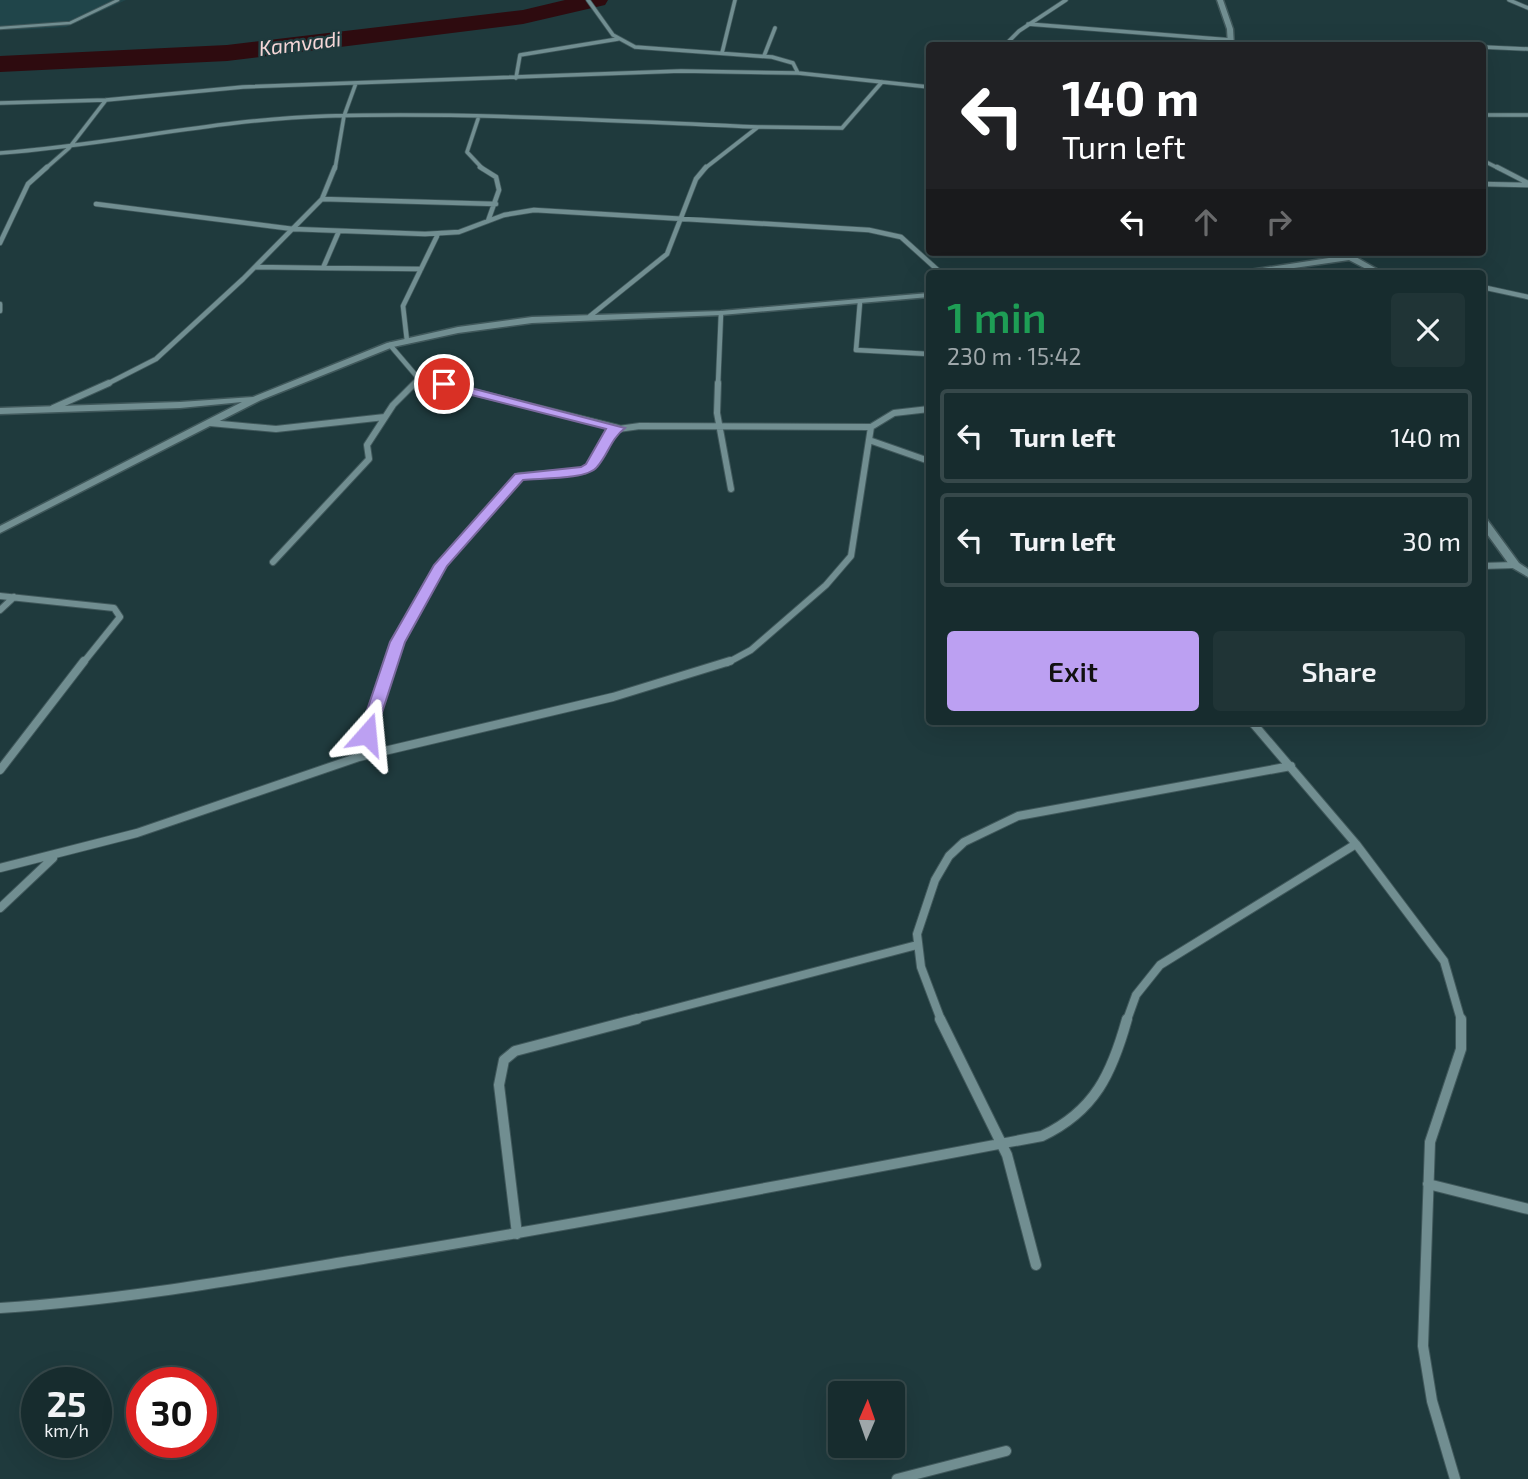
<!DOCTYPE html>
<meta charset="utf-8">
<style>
:root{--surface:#172c2e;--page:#203436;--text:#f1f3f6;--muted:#9ea7aa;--line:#36484a;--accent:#bca0f2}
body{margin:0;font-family:"Exo 2",sans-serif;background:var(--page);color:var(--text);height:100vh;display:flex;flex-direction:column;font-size:26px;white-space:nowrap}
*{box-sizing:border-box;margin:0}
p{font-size:23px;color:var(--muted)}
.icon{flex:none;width:38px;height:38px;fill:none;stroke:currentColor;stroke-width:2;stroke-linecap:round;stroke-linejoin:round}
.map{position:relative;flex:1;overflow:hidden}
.sheet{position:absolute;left:926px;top:270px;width:560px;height:455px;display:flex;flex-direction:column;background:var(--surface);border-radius:7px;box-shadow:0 7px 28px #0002,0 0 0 2px var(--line)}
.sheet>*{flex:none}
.guide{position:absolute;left:926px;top:42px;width:560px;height:214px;border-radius:7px;box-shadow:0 7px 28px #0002,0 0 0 2px var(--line);background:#202124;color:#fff;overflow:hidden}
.needle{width:46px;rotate:2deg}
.controls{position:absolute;left:828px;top:1381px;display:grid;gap:14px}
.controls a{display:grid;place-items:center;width:77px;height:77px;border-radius:7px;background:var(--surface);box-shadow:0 7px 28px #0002,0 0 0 2px var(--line);font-size:35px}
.speed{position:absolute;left:21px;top:1367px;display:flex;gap:14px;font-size:35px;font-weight:700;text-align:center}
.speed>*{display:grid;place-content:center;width:91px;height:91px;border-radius:50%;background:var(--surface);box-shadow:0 7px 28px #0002,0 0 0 2px var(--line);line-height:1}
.speed small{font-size:18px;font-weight:400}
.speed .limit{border:10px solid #d22;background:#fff;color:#111}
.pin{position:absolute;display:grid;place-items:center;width:60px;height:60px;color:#fff;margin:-30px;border:4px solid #fff;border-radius:50%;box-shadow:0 2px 7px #0007}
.me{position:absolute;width:77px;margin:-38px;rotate:18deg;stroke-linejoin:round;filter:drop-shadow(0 0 5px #0008)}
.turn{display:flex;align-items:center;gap:24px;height:147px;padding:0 21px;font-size:32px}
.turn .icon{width:91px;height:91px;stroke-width:2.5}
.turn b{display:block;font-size:49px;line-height:60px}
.lanes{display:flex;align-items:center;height:66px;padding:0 21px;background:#0003;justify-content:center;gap:35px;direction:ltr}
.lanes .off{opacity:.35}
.round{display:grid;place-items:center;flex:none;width:74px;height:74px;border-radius:7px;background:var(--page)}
.headline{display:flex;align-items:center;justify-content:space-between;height:119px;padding:0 21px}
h1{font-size:42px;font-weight:600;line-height:52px;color:#1e9e55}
.cta{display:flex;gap:14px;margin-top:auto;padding:14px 21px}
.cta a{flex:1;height:80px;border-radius:7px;background:var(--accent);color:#111;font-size:28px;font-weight:600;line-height:80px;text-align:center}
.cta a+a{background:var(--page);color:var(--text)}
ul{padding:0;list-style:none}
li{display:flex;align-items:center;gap:21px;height:94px;margin:0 14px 10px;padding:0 7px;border:4px solid var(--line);border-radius:7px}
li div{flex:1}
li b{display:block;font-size:26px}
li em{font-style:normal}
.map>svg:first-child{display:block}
.built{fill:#20454a}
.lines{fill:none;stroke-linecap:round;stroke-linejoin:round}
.river{fill:#2e0b0f;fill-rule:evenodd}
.service-casing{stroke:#40585b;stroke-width:4.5}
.minor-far4-casing{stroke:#40585b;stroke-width:5}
.minor-far3-casing{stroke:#40585b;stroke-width:6}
.minor-far2-casing{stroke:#40585b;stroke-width:8}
.minor-far1-casing{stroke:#40585b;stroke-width:10}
.minor-casing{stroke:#40585b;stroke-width:12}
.tertiary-casing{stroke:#40585b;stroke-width:3}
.service{stroke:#718e91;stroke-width:2.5}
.minor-far4{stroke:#718e91;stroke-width:3.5}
.minor-far3{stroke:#718e91;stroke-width:4.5}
.minor-far2{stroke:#718e91;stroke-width:6}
.minor-far1{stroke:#718e91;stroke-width:8}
.minor{stroke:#718e91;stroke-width:10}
.tertiary{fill:#718e91;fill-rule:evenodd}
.route{fill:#bca0f2;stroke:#7a689d;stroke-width:2}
.labels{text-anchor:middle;stroke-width:5;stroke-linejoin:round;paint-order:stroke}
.far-water-label{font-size:21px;font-style:italic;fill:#f5d6d7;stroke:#1f3a3d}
</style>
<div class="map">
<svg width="1528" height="1479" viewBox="0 0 1528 1479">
<rect width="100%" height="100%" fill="#1f3a3d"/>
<!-- built -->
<path class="built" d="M0 0H126L66 27 17 30 0 28Z"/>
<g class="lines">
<!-- river -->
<path class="river" d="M565 0H608L605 5 523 24 227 61 0 72V56L227 45 523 10Z"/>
<!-- service casing -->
<g class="service-casing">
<path id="service" d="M0 28 70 23 118 0"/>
</g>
<!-- minor-far4 casing -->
<g class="minor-far4-casing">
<path id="minor-far4" d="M588 0 613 35 635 47 772 57 793 63 798 73 929 87
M1509 0 1528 8
M1028 24 1231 40
M1231 45 1328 46
M1004 46 1019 31 1066 0
M1482 47 1528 49
M722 53 735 0
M764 56 775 28
M516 78 520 55 618 39
M0 103 106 100 243 87 681 71 798 73
M1482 115H1528
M478 119 467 152 483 169
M758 127 842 128 882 82
M0 153C110 145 217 119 327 116 470 112 615 121 758 127L704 169
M1482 160 1500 169
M45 169 69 148 106 100
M335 169 344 116 356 83"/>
</g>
<!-- minor-far3 casing -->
<g class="minor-far3-casing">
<path id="minor-far3" d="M480 167 496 177 499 190 488 221
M1497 167 1528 183
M1482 184 1528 185
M322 199 496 204
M96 204 293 229 425 234 459 232 504 215 534 210 869 230 901 237 941 273
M339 231 323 268 421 269
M0 243 28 184 47 167
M255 267 323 268
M1482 287 1528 297
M860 302 856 350 929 354
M0 304V311
M590 316 667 254 696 179 706 167
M407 341 403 306 438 234
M390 345 419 379 444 385
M105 385 156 359 243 279 322 199 335 167
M413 385 419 379
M718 385 721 313"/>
</g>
<!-- minor-far2 casing -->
<g class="minor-far2-casing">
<path id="minor-far2" d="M437 383 618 428
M718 383 717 413 731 489
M53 408 109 383
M210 423 276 429 385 417
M869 440 929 461
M273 562 369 459 367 445 393 405 415 383
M1482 566 1515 565
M0 596 114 608 120 617 83 663
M0 610 14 597
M390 663C415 589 469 533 519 476L584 471 591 466 611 430 640 426 871 427 894 413 929 409
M727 663 751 650 826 585 851 556 871 427"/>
</g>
<!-- minor-far1 casing -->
<g class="minor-far1-casing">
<path id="minor-far1" d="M1251 721 1356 844 1444 961 1461 1020
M359 757 613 697 730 661
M0 770 84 661
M0 868 137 833 359 757 391 661
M0 908 53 858
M631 1020 917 945
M941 1020 921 967 917 934 935 880 949 856 964 842 1018 816 1291 766
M1127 1020 1136 995 1160 965 1356 844"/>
</g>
<!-- minor casing -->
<g class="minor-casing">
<path id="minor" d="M940 1019 1007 1155 1036 1265
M1428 1184 1528 1209
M517 1234 499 1085 504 1060 515 1051 637 1019
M0 1308C124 1300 246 1278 368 1258 593 1222 818 1178 1042 1136 1095 1111 1112 1073 1127 1019
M897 1479 1006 1451
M1455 1479 1432 1401 1423 1346 1430 1142 1461 1049V1019"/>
</g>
<!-- tertiary casing -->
<g class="tertiary-casing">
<path id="tertiary" d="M1217 0H1223L1233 29 1234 46H1228L1227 29Z
M1337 252H1347L1384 273H1374L1349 260 1259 273H1239L1243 271 1342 256Z
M929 293V297L721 315 532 323 458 333 393 347 261 400 0 533V526L242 402 180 408 0 414V408L180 402 253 397 387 343 458 327 532 317 721 311Z
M1482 517 1486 518 1519 563 1528 569V577L1511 567 1482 527Z"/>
</g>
<!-- service -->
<use href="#service" class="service"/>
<!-- minor-far4 -->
<use href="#minor-far4" class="minor-far4"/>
<!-- minor-far3 -->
<use href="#minor-far3" class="minor-far3"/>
<!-- minor-far2 -->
<use href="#minor-far2" class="minor-far2"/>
<!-- minor-far1 -->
<use href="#minor-far1" class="minor-far1"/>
<!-- minor -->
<use href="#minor" class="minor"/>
<!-- tertiary -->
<use href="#tertiary" class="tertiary"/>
</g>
<!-- route -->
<path class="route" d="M444 381 625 428C610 440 609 453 597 467 587 480 540 478 523 480L447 566 405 642 375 734 367 739 359 734 390 642 434 565 515 474 581 467 586 464 606 429 440 387 438 384Z"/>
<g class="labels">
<!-- far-water labels -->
<g class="far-water-label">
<text transform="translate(300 44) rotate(-7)" y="7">Kamvadi</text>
</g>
</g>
</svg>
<div class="controls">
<a><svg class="needle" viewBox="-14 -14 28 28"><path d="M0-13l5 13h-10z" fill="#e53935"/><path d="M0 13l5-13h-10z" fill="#9ea7aa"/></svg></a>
</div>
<div class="speed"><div>25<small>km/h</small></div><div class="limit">30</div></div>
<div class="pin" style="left:444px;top:384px;background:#d93025"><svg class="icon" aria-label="arrive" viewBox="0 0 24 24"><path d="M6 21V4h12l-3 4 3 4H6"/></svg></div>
<svg class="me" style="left:367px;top:734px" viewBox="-20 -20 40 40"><path d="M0-17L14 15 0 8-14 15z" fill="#bca0f2" stroke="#fff" stroke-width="4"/></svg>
<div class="guide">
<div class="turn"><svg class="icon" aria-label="left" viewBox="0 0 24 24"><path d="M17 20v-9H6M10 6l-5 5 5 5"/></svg><div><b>140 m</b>Turn left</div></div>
<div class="lanes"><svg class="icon" aria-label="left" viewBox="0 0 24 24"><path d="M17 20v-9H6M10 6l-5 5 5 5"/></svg><svg class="icon off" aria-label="ahead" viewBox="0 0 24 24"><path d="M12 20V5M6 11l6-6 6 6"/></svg><svg class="icon off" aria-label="right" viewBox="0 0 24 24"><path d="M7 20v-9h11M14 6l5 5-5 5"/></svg></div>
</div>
<section class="sheet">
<div class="headline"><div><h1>1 min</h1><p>230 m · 15:42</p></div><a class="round"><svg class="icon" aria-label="close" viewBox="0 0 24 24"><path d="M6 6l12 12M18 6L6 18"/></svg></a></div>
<ul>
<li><svg class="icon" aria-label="left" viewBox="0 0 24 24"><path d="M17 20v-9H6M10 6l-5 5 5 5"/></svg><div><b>Turn left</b></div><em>140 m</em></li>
<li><svg class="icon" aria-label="left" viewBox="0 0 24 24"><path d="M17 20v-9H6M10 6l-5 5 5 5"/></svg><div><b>Turn left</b></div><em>30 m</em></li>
</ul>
<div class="cta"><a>Exit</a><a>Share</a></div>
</section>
</div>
